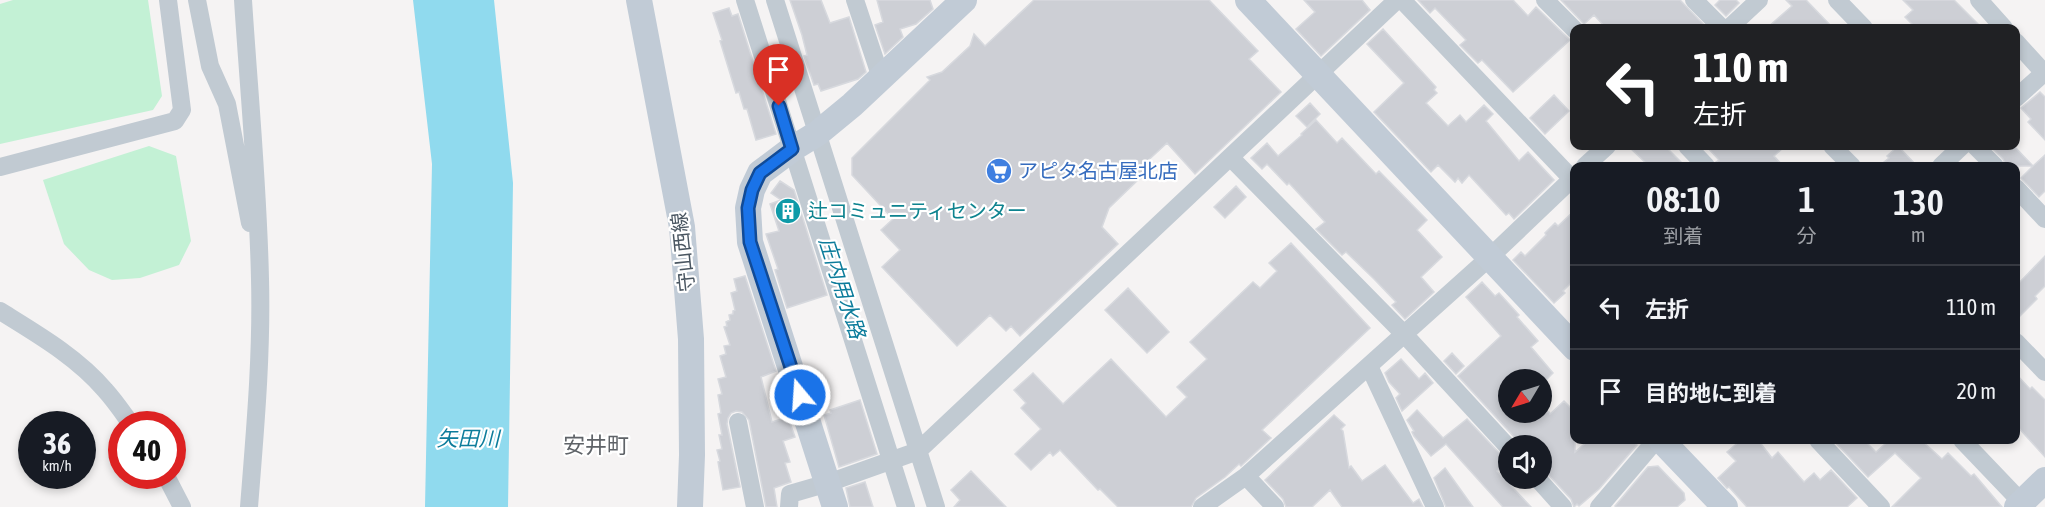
<!DOCTYPE html>
<html lang="ja">
<meta charset="utf-8">
<style>
:root{--surface:#171b24;--page:#20242c;--text:#f1f3f6;--muted:#9ea1a6;--line:#363941}
body{margin:0;font-family:"Asap Condensed","Noto Sans JP",sans-serif;background:var(--page);color:var(--text);height:100vh;display:flex;flex-direction:column;font-size:22px;white-space:nowrap}
*{box-sizing:border-box;margin:0}
p{font-size:20px;color:var(--muted)}
.icon{flex:none;width:33px;height:33px;fill:none;stroke:currentColor;stroke-width:2;stroke-linecap:round;stroke-linejoin:round}
.map{position:relative;flex:1;overflow:hidden}
.side{position:absolute;left:1570px;top:162px;width:450px;height:282px;display:flex;flex-direction:column;background:var(--surface);border-radius:12px;box-shadow:0 3px 9px #0003}
.side>*{flex:none}
.banner{position:absolute;left:1570px;top:24px;width:450px;height:126px;border-radius:12px;box-shadow:0 3px 9px #0003;background:#202124;color:#fff;overflow:hidden}
.needle{width:39px;rotate:232deg}
.controls{position:absolute;left:1498px;top:369px;display:grid;gap:12px}
.controls a{display:grid;place-items:center;width:54px;height:54px;border-radius:50%;background:var(--surface);box-shadow:0 3px 9px #0003;font-size:30px}
.speed{position:absolute;left:18px;top:411px;display:flex;gap:12px;font-size:30px;font-weight:700;text-align:center}
.speed>*{display:grid;place-content:center;width:78px;height:78px;border-radius:50%;background:var(--surface);box-shadow:0 3px 9px #0003;line-height:1}
.speed small{font-size:15px;font-weight:400}
.speed .limit{border:9px solid #d22;background:#fff;color:#111}
.pin{position:absolute;display:grid;place-items:center;width:51px;height:51px;color:#fff;margin:-62px -26px;border-radius:50% 50% 50% 0;rotate:-45deg;box-shadow:0 0 6px #0007}
.pin .icon{rotate:45deg}
.me{position:absolute;width:66px;margin:-33px;rotate:342deg;stroke-linejoin:round;filter:drop-shadow(0 0 4px #0008)}
.turn{display:flex;align-items:center;gap:21px;height:126px;padding:0 24px;font-size:27px}
.turn .icon{width:78px;height:78px;stroke-width:2.5}
.turn b{display:block;font-size:42px;line-height:51px}
.eta{display:flex;justify-content:space-evenly;align-items:center;height:102px;text-align:center}
.eta b{font-size:36px;font-weight:600;line-height:42px}
ul{padding:0;list-style:none}
li{display:flex;align-items:center;gap:18px;height:84px;padding:0 24px;border-top:2px solid var(--line)}
li div{flex:1}
li b{display:block;font-size:22px}
li em{font-style:normal}
.map>svg:first-child{display:block}
.green{fill:#c3f1d5}
.water{fill:#90daee}
.building{fill:#cdcfd5;stroke:#d7d9de;stroke-width:1.5}
.lines{fill:none;stroke-linecap:round;stroke-linejoin:round}
.street{stroke:#c1cad2;stroke-width:18}
.secondary{stroke:#c1cbd6;stroke-width:26}
.route-casing{stroke:#114b97;stroke-width:15}
.route{stroke:#1a73e8;stroke-width:10}
.labels{text-anchor:middle;stroke-width:4.5;stroke-linejoin:round;paint-order:stroke}
.shop-label{font-size:20px;fill:#366cbe;stroke:#fff;text-anchor:start}
.culture-label{font-size:20px;fill:#0d838f;stroke:#fff;text-anchor:start}
.street-label{font-size:20px;fill:#4a5661;stroke:#fff}
.water-label{font-size:21px;font-style:italic;fill:#0c7c9b;stroke:#fff}
.quarter-label{font-size:22px;fill:#5f6368;stroke:#fff}
</style>
<div class="map">
<svg width="2045" height="507" viewBox="0 0 2045 507">
<rect width="100%" height="100%" fill="#f5f3f3"/>
<!-- green -->
<path class="green" d="M13 0H148L162 96 153 110 0 144V4Z
M149 146 176 156 191 241 179 265 140 278 112 280 89 270 64 244 43 180Z"/>
<!-- water -->
<path class="water" d="M413 0H494L513 183 508 507H425L432 164Z"/>
<!-- building -->
<path class="building" d="M790 0H821L830 23 849 17 866 72 858 79 821 91 818 84 814 85 804 56 807 55 802 35Z
M877 0H930L933 9 916 24 900 29 903 37 885 54 875 25 883 22Z
M1034 0H1209L1258 51 1249 59 1281 92 1195 174 1167 143 1142 166 1151 175 1139 179 1109 208 1102 227 1118 244 1020 336 1011 326 1006 331 990 315 957 346 882 267 900 250 881 230 893 219 852 175V158L930 80 927 77 942 72 970 46 974 34 985 46Z
M1304 0H1362L1370 10 1321 56 1296 29 1315 12Z
M1418 0H1513L1528 16 1536 7 1570 40 1513 92 1482 60 1478 63 1460 45 1466 40 1435 8 1430 13Z
M1561 0H1680L1707 28H1606L1594 15 1584 24Z
M1720 0H1736L1739 3 1726 16 1715 5Z
M1786 0H1806L1833 28H1767L1792 6Z
M1903 0H1954L1982 28H1916L1905 17 1913 10Z
M729 8 732 16 738 14 776 134 756 140 747 109H744L739 92 736 93 720 41 722 40 713 13Z
M1383 29 1436 87 1434 90 1437 93 1426 103 1448 126 1460 115 1466 122 1484 105 1493 114 1486 121 1519 161 1528 152 1554 180 1514 219 1509 213 1506 215 1469 175 1462 183 1458 178 1455 182 1438 165 1431 172 1374 112 1404 83 1367 44Z
M2040 92 2045 97V140L2028 122 2031 119 2021 108Z
M1554 95 1569 111 1545 134 1530 118Z
M1310 103 1320 114 1307 127 1296 116Z
M1316 120 1337 143 1342 138 1376 174 1379 171 1427 220 1417 230 1442 257 1421 277 1434 292 1405 319 1392 305 1396 302 1374 279 1346 252 1342 255 1316 229 1325 222 1289 183 1287 185 1267 164 1262 169 1251 158 1267 143 1278 156 1302 135 1301 134Z
M1628 146H1665L1685 166H1649Z
M1706 146H1785L1774 156 1783 166H1717L1716 162 1719 160Z
M1898 146 1917 166H1879L1889 158 1887 156Z
M1990 146H2014L2033 166 2045 155V191L2039 197 2021 178 2033 166H2006L2003 159Z
M780 181 794 190 827 295 787 308 775 270 778 269 766 234 779 231 770 204 781 200 771 193Z
M1236 186 1246 197 1225 218 1214 207Z
M1575 210V279L1563 291 1565 293 1554 303 1513 260 1521 252 1525 256 1546 235 1545 233 1555 223 1558 226Z
M1291 243 1370 328 1262 430 1271 438 1241 466 1239 464 1225 477 1196 498 1191 507H1118L1100 489 1098 490 1060 450 1053 456 1050 452 1031 470 1015 454 1041 429 1021 408 1026 403 1014 390 1033 373 1063 404 1111 359 1166 417 1187 397 1177 387 1207 359 1190 342 1253 282 1260 288 1277 271 1269 263Z
M2045 256V286L2035 296 2037 299 2016 320V286Z
M745 276 776 371 761 377 772 422 788 417 795 437 783 441 790 462 785 463 791 482 774 488 777 507H766L749 420 742 412 736 411 731 413 728 418 727 424 740 487 723 490 718 462 720 461 717 450 722 449 719 435H722L718 414 721 413 718 395 722 394 718 379 726 377 720 356 726 354 724 346 730 345 724 327 727 326 726 322 730 320 729 315 733 314V311L735 310 731 293 737 291 734 279Z
M1482 282 1495 296 1499 293 1519 315 1517 317 1538 341 1531 347 1553 373 1546 380H1509V412H1549L1550 414 1564 401 1575 412V452L1589 440H1631L1637 445 1599 489 1579 506 1577 504 1574 507 1571 499 1542 468V446H1520L1517 440 1458 376 1501 336 1466 297Z
M1128 288 1169 332 1147 353 1105 310Z
M1452 353 1464 366 1456 374 1444 361Z
M1401 359 1419 379 1425 373 1433 383 1402 411 1396 398 1400 394 1389 382 1385 373Z
M2016 374 2030 389 2032 387 2045 400V457L2016 425Z
M860 400 877 454 839 467 824 415 831 413 830 410Z
M1417 410 1443 438 1467 419 1503 457 1501 459 1506 464 1497 471 1531 507H1503L1446 444 1431 456 1414 436 1412 432 1414 431 1407 420Z
M1334 415 1345 425 1341 429 1343 431 1349 468 1351 466 1362 481 1385 465 1413 503 1419 499 1423 507H1342L1330 490 1312 507H1286L1283 499 1265 480Z
M1741 440H1758L1772 458 1778 452 1804 482 1814 473 1820 480 1831 470 1857 498 1847 507H1747L1729 487 1727 488 1718 478 1736 461 1727 452Z
M1833 440H1864L1876 452 1885 444 1881 440H1921L1942 459 1948 453 1971 476 1974 474 2002 507H1892L1921 478 1895 453 1868 477Z
M1658 466 1684 493 1685 500 1677 507H1616L1615 506 1648 467Z
M1445 468 1473 507H1446L1434 478Z
M971 471 1006 507H954L960 500 951 490Z
M865 482 873 507H850L846 488Z"/>
<g class="lines">
<!-- street -->
<path class="street" d="M197 0 210 66 227 104 250 223
M243 0C249 93 258 185 260 279 262 355 255 431 249 507
M745 0 906 507
M775 0 936 507
M855 0 881 78
M1402 0 1575 182
M1545 0 1575 30
M1694 0 1722 28
M1837 0 1864 28
M1979 0 2004 28
M1729 28 1759 0
M2016 42 2045 74
M2016 98 2045 72
M1687 146 1706 166
M1832 146 1852 166
M1975 146 1995 166
M1231 158 1404 334 1509 448
M1585 166 1607 146
M1941 166 1962 146
M0 167 175 121 182 110 168 0
M2016 188 2045 219
M0 311C37 334 77 357 105 390 115 401 123 413 131 424
M2016 342 2045 372
M1369 366 1435 507
M738 422 755 507
M1818 440 1881 507
M1962 440 2026 507
M166 476 182 507
M1246 476 1275 507
M1537 478 1563 507
M789 507 790 494 828 483 918 451 1397 0
M1202 507 1246 476 1490 257 1575 176
M1599 507 1656 440"/>
<!-- secondary -->
<path class="secondary" d="M639 0 682 227 691 339 692 455 690 507
M1248 0 1575 348
M1661 440 1725 507
M835 507 750 242 748 208 752 190 760 173 792 149 818 133 852 105 964 0
M2017 507 2045 480"/>
</g>
<g class="lines">
<!-- route casing -->
<g class="route-casing">
<path id="route" d="M779 106 792 149 760 173 752 190 748 208 750 242 800 395"/>
</g>
<!-- route -->
<use href="#route" class="route"/>
</g>
<!-- icons -->
<defs>
<g id="supermarket-disc" transform="scale(1.35)"><circle r="9.5" fill="#3f7fe0" stroke="#fff"/><path d="M-6-5.5h2.5l.6 2H6L4.5 2H-2.5L-4.4-4H-6ZM-1.5 3.2a1.3 1.3 0 1 0 .1 0ZM3 3.2a1.3 1.3 0 1 0 .1 0Z" fill="#fff"/></g>
<g id="building-disc" transform="scale(1.35)"><circle r="9.5" fill="#0f9aa8" stroke="#fff"/><path d="M-4-6H4V6H1V3H-1V6H-4ZM-2.5-4.3h1.7v1.8h-1.7ZM.8-4.3h1.7v1.8H.8ZM-2.5-1h1.7V.8h-1.7ZM.8-1h1.7V.8H.8Z" fill="#fff"/></g>
</defs>
<g fill-rule="evenodd">
<use href="#supermarket-disc" x="999" y="171"/>
<use href="#building-disc" x="788" y="211"/>
</g>
<g class="labels">
<!-- shop labels -->
<g class="shop-label">
<text x="1018" y="178">アピタ名古屋北店</text>
</g>
<!-- culture labels -->
<g class="culture-label">
<text x="808" y="218">辻コミュニティセンター</text>
</g>
<!-- street labels -->
<g class="street-label">
<text transform="translate(683 252) rotate(-96)" y="7">守山西線</text>
</g>
<!-- water labels -->
<g class="water-label">
<text transform="translate(842 288) rotate(72)" y="7">庄内用水路</text>
<text x="468" y="446">矢田川</text>
</g>
<!-- quarter labels -->
<g class="quarter-label">
<text x="596" y="453">安井町</text>
</g>
</g>
</svg>
<div class="controls">
<a><svg class="needle" viewBox="-14 -14 28 28"><path d="M0-13l5 13h-10z" fill="#e53935"/><path d="M0 13l5-13h-10z" fill="#9ea1a6"/></svg></a>
<a><svg class="icon" aria-label="sound" viewBox="0 0 24 24"><path d="M4 9h4l5-4v14l-5-4H4zM17 9q2 3 0 6"/></svg></a>
</div>
<div class="speed"><div>36<small>km/h</small></div><div class="limit">40</div></div>
<div class="pin" style="left:779px;top:106px;background:#d93025"><svg class="icon" aria-label="arrive" viewBox="0 0 24 24"><path d="M6 21V4h12l-3 4 3 4H6"/></svg></div>
<svg class="me" style="left:800px;top:395px" viewBox="-20 -20 40 40"><circle r="17" fill="#1a73e8" stroke="#fff" stroke-width="3"/><path d="M0-11L8 9 0 5-8 9z" fill="#fff"/></svg>
<div class="banner">
<div class="turn"><svg class="icon" aria-label="left" viewBox="0 0 24 24"><path d="M17 20v-9H6M10 6l-5 5 5 5"/></svg><div><b>110 m</b>左折</div></div>
</div>
<section class="side">
<div class="eta">
<div><b>08:10</b><p>到着</p></div>
<div><b>1</b><p>分</p></div>
<div><b>130</b><p>m</p></div>
</div>
<ul>
<li><svg class="icon" aria-label="left" viewBox="0 0 24 24"><path d="M17 20v-9H6M10 6l-5 5 5 5"/></svg><div><b>左折</b></div><em>110 m</em></li>
<li><svg class="icon" aria-label="arrive" viewBox="0 0 24 24"><path d="M6 21V4h12l-3 4 3 4H6"/></svg><div><b>目的地に到着</b></div><em>20 m</em></li>
</ul>
</section>
</div>
